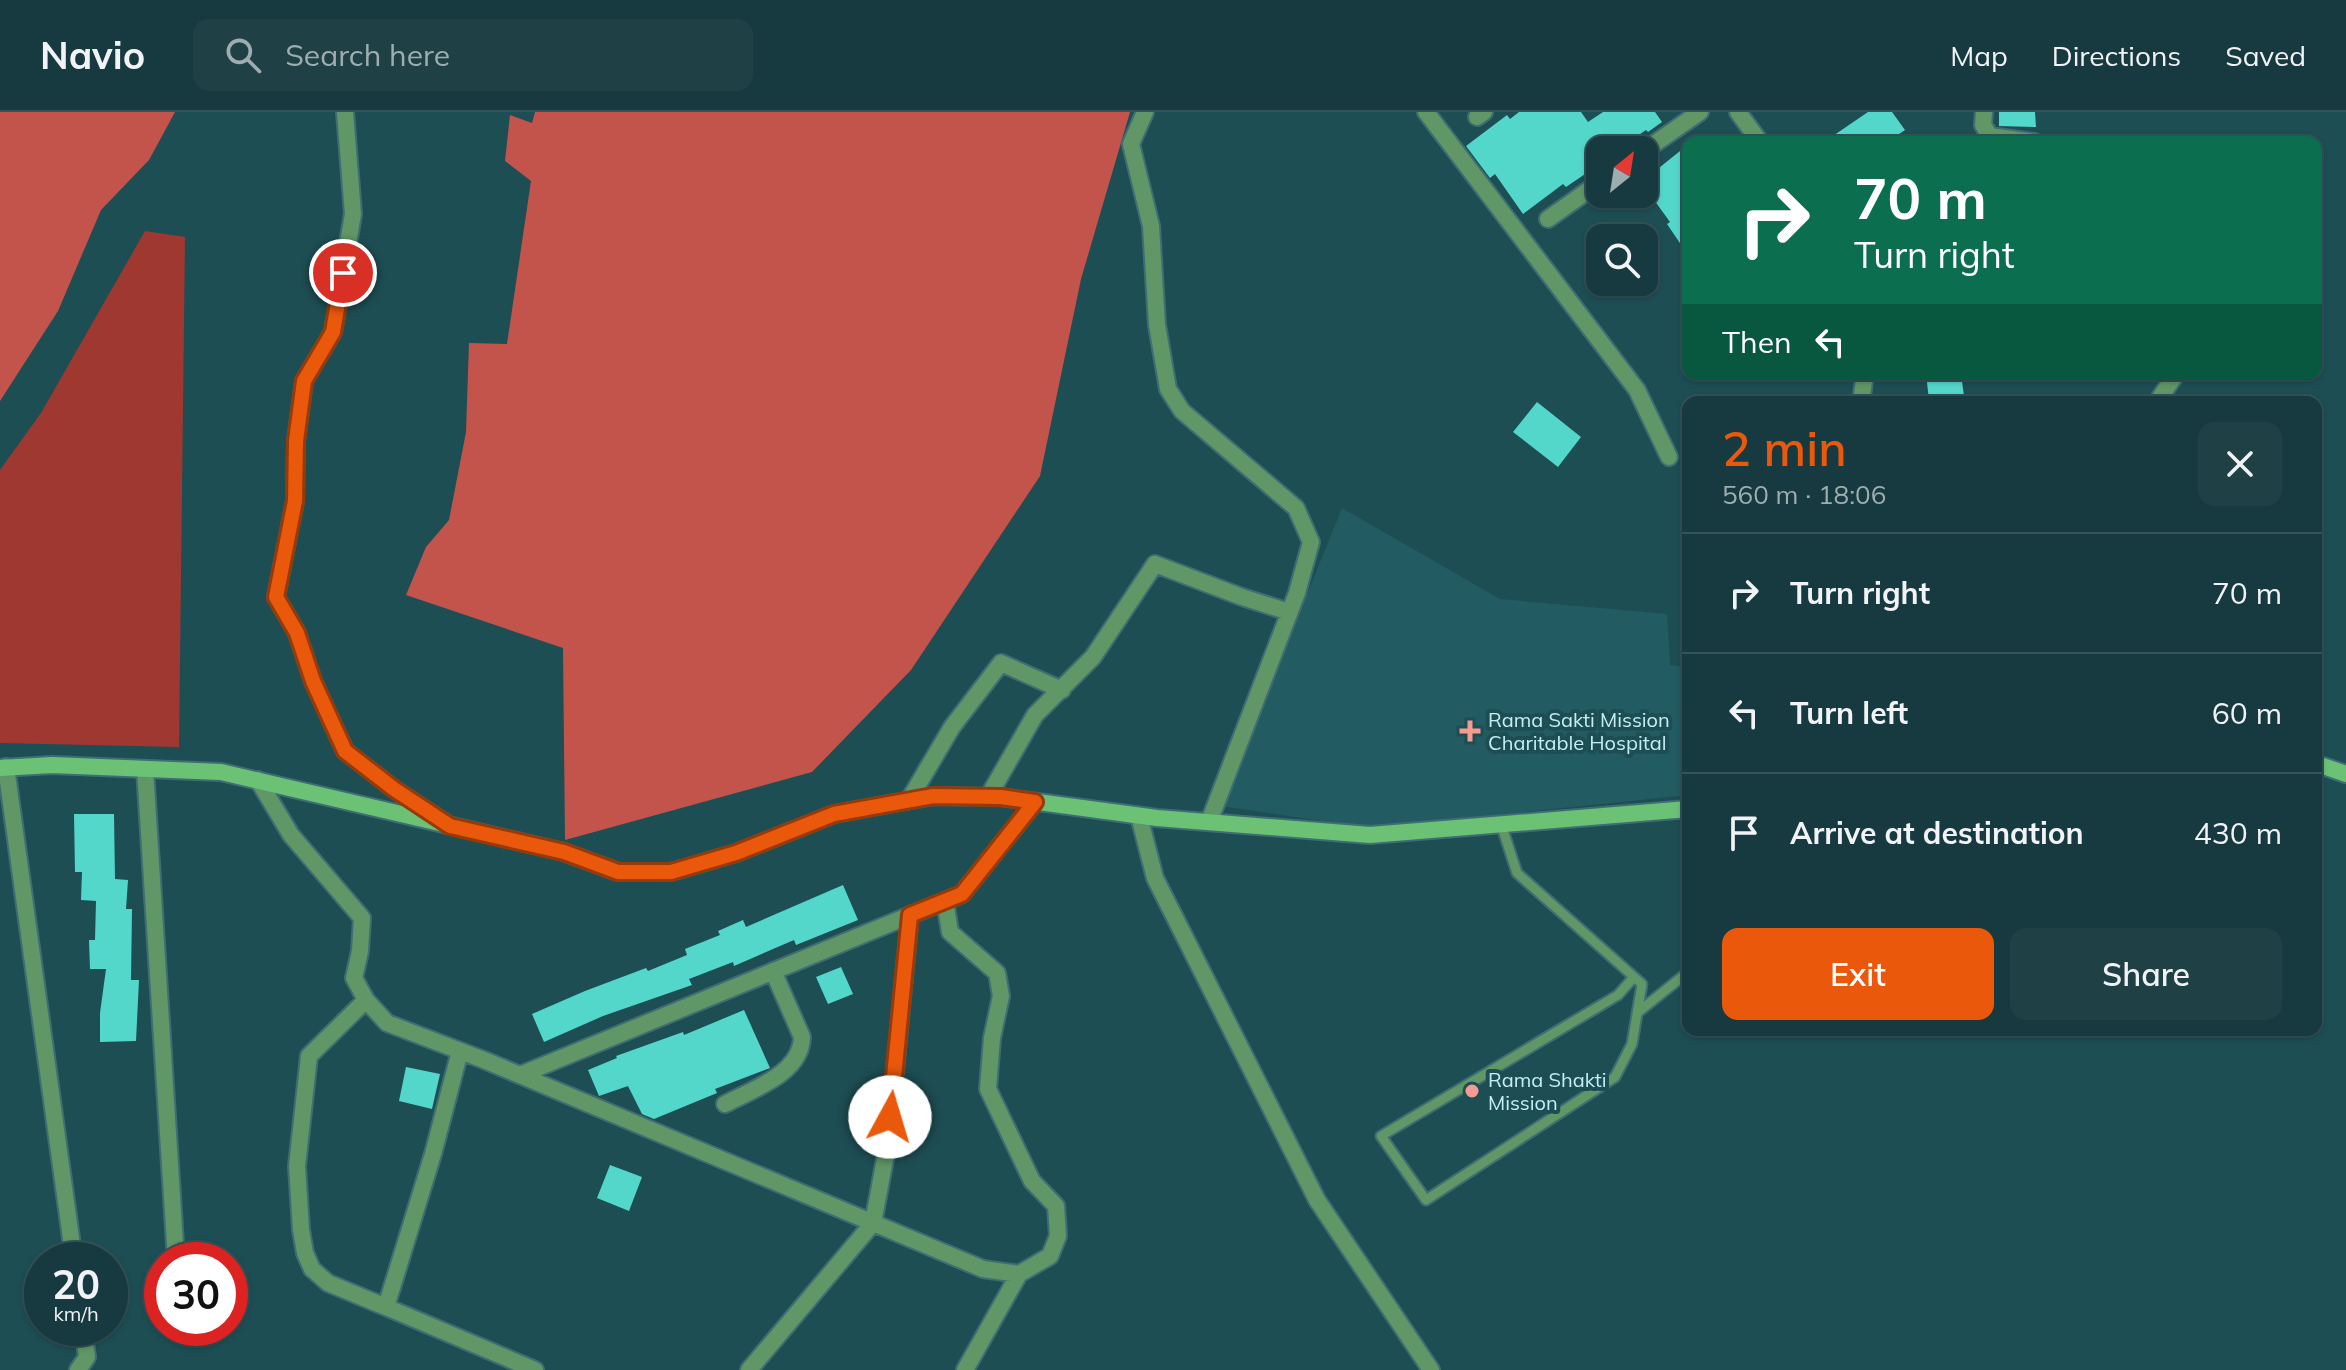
<!DOCTYPE html>
<meta charset="utf-8">
<style>
:root{--surface:#163a3f;--page:#1f4146;--text:#f1f3f6;--muted:#9eadb0;--line:#355459;--accent:#ea580c}
body{margin:0;font-family:Mulish,sans-serif;background:var(--page);color:var(--text);height:100vh;display:flex;flex-direction:column;font-size:30px;white-space:nowrap}
*{box-sizing:border-box;margin:0}
p{font-size:26px;color:var(--muted)}
.icon{flex:none;width:44px;height:44px;fill:none;stroke:currentColor;stroke-width:2;stroke-linecap:round;stroke-linejoin:round}
.map{position:relative;flex:1;overflow:hidden}
.side{position:absolute;left:1682px;top:284px;width:640px;height:640px;display:flex;flex-direction:column;background:var(--surface);border-radius:16px;box-shadow:0 2px 6px #0004,0 0 0 2px var(--line)}
.side>*{flex:none}
.banner{position:absolute;left:1682px;top:24px;width:640px;height:244px;border-radius:16px;box-shadow:0 2px 6px #0004,0 0 0 2px var(--line);background:#0b6e4f;color:#fff;overflow:hidden}
.needle{width:52px;rotate:30deg}
.buttons{position:absolute;left:1586px;top:24px;display:grid;gap:16px}
.buttons a{display:grid;place-items:center;width:72px;height:72px;border-radius:16px;background:var(--surface);box-shadow:0 2px 6px #0004,0 0 0 2px var(--line);font-size:40px}
.speed{position:absolute;left:24px;top:1130px;display:flex;gap:16px;font-size:40px;font-weight:700;text-align:center}
.speed>*{display:grid;place-content:center;width:104px;height:104px;border-radius:50%;background:var(--surface);box-shadow:0 2px 6px #0004,0 0 0 2px var(--line);line-height:1}
.speed small{font-size:20px;font-weight:400}
.speed .limit{border:12px solid #d22;background:#fff;color:#111}
.pin{position:absolute;display:grid;place-items:center;width:68px;height:68px;color:#fff;margin:-34px;border:4px solid #fff;border-radius:50%;box-shadow:0 2px 8px #0007}
.me{position:absolute;width:88px;margin:-44px;rotate:6deg;stroke-linejoin:round;filter:drop-shadow(0 0 6px #0008)}
.turn{display:flex;align-items:center;gap:28px;height:168px;padding:0 40px;font-size:36px}
.turn .icon{width:104px;height:104px;stroke-width:2.5}
.turn b{display:block;font-size:56px;line-height:68px}
.then{display:flex;align-items:center;height:76px;padding:0 40px;background:#0003;gap:16px;font-size:30px}
.round{display:grid;place-items:center;flex:none;width:84px;height:84px;border-radius:16px;background:var(--page)}
.head{display:flex;align-items:center;justify-content:space-between;height:136px;padding:0 40px}
h1{font-size:48px;font-weight:600;line-height:60px;color:var(--accent)}
.primary-button{display:flex;gap:16px;margin-top:auto;padding:16px 40px}
.primary-button a{flex:1;height:92px;border-radius:16px;background:var(--accent);color:#fff;font-size:32px;font-weight:600;line-height:92px;text-align:center}
.primary-button a+a{background:var(--page);color:var(--text)}
ul{padding:0;list-style:none}
li{display:flex;align-items:center;gap:24px;height:120px;padding:0 40px;border-top:2px solid var(--line)}
li div{flex:1}
li b{display:block;font-size:30px}
li em{font-style:normal}
header{display:flex;align-items:center;gap:48px;box-sizing:border-box;height:112px;padding:0 40px;background:var(--surface);border-bottom:2px solid var(--line)}
header strong{font-size:38px}
nav{display:flex;gap:44px;margin-inline-start:auto;font-size:28px}
.search{width:560px;height:72px;background:var(--page);display:flex;align-items:center;gap:20px;box-sizing:border-box;padding:0 28px;border-radius:16px;color:var(--muted);font-size:30px}
.map>svg:first-child{display:block}
.built{fill:#235b62}
.green{fill:#a03832}
.forest{fill:#c3544c}
.building{fill:#54d7cb}
.lines{fill:none;stroke-linecap:round;stroke-linejoin:round}
.lane-casing{stroke:#3e6e74;stroke-width:13}
.street-casing{stroke:#3e6e74;stroke-width:20}
.secondary-casing{stroke:#3e6e74;stroke-width:20}
.lane{stroke:#619666;stroke-width:9}
.street{stroke:#619666;stroke-width:16}
.secondary{stroke:#6bc275;stroke-width:16}
.route-casing{stroke:#983908;stroke-width:20}
.route{stroke:#ea580c;stroke-width:14}
.poi-dot{fill:#f59c92;stroke:#1d4e54;stroke-width:3}
.labels{text-anchor:middle;stroke-width:8;stroke-linejoin:round;paint-order:stroke}
.poi-label{font-size:20px;fill:#c4eef3;stroke:#1d4e54;text-anchor:start}
</style>
<header>
<strong>Navio</strong>
<div class="search"><svg class="icon" aria-label="search" viewBox="0 0 24 24"><circle cx="10" cy="10" r="6"/><path d="M15 15l6 6"/></svg>Search here</div>
<nav><a>Map</a><a>Directions</a><a>Saved</a></nav>
</header>
<div class="map">
<svg width="2346" height="1258" viewBox="0 0 2346 1258">
<rect width="100%" height="100%" fill="#1d4e54"/>
<!-- built -->
<path class="built" d="M1342 396 1500 487 1667 502 1670 553 1688 555V683L1371 716 1221 694Z"/>
<!-- green -->
<path class="green" d="M145 119 185 125 179 635 0 631V358L41 301Z"/>
<!-- forest -->
<path class="forest" d="M0 0H175L149 48 101 98 58 199 0 289Z
M535 0H1130L1081 167 1040 364 911 558 812 660 565 728 563 536 406 483 426 435 449 408 466 320 469 231 507 232 531 69 505 49 510 3 532 11Z"/>
<!-- building -->
<path class="building" d="M1519 0H1581L1588 10 1603 0H1655L1662 10 1648 20 1646 18 1617 38H1600V59L1593 61 1591 58 1566 75 1563 72 1523 102 1495 62 1490 66 1466 34 1507 3 1510 7Z
M1868 0H1892L1905 18 1887 30H1824Z
M1999 0H2035L2036 15 1999 14Z
M1680 39 1688 50V143L1667 112 1670 110 1644 74V68Z
M1926 262H1961L1964 284 1929 288Z
M1537 290 1581 325 1558 355 1513 320Z
M74 702H114L115 767 128 768 126 797H132L131 868H139L136 929 100 930V901L106 857H90L89 828H95L96 789 81 788 82 760H75Z
M843 773 858 808 796 833 794 828 734 854 733 850 689 867 692 873 603 904 544 930 532 902 585 879 646 856 648 859 687 843 685 837 720 823 718 819 743 808 746 815Z
M841 855 853 882 828 892 816 865Z
M744 898 770 956 715 977 717 981 654 1007 642 1002 628 974 599 984 588 958 617 946 616 944 683 920 684 923Z
M406 955 440 962 432 997 399 989Z
M610 1053 642 1065 629 1099 597 1086Z"/>
<g class="lines">
<!-- lane casing -->
<g class="lane-casing">
<path id="lane" d="M1501 712 1517 761 1642 872 1632 932 1615 965 1426 1088 1381 1024 1618 883 1634 865
M1637 901 1688 860"/>
</g>
<!-- street casing -->
<g class="street-casing">
<path id="street" d="M345 0 353 102 333 220 304 269 296 329 295 389 276 485 297 521 313 569 345 639 394 677 446 711
M1145 0 1131 32 1151 114 1157 213 1168 277 1182 299 1296 396 1311 430 1297 481 1209 710
M1426 0 1637 278 1669 345
M1738 0 1760 30
M1984 0 1983 13 1990 24 2034 30
M1477 5 1484 0
M1644 39 1700 0
M1548 107 1600 70
M1861 290 1865 262
M2157 290 2176 262
M6 655 74 1148
M145 657 176 1148
M258 668 291 723 362 806 360 839 354 866 366 888 387 911 484 948 983 1157 1019 1162
M988 685 1035 603 1093 545 1155 452 1242 485 1289 500
M909 688 952 615 1001 551 1062 578
M1139 704 1155 766 1317 1088 1431 1258
M945 789 950 820 997 861 1001 884 992 926 988 977 1032 1069 1056 1094 1058 1124 1050 1144 1019 1162 965 1258
M366 888 309 944 297 1054 301 1118 305 1141 312 1157 328 1171 386 1195
M460 939 433 1042 386 1195 535 1258
M520 963 962 782 1035 690
M725 992C753 977 801 962 802 925L773 859
M78 1258 87 1245 83 1216
M749 1258 873 1111 888 1031 910 803"/>
</g>
<!-- secondary casing -->
<g class="secondary-casing">
<path id="secondary" d="M2316 654H2323L2346 662
M0 656 52 653 221 660 564 740 618 760H671L736 741 834 702 933 684 1001 685 1157 706 1370 723 1688 697"/>
</g>
<!-- lane -->
<use href="#lane" class="lane"/>
<!-- street -->
<use href="#street" class="street"/>
<!-- secondary -->
<use href="#secondary" class="secondary"/>
</g>
<g class="lines">
<!-- route casing -->
<g class="route-casing">
<path id="route" d="M343 161 333 220 304 269 296 329 295 389 276 485 297 521 313 569 345 639 394 677 450 714 564 740 618 760H671L736 741 834 702 933 684 1001 685 1035 690 962 782 910 803 890 1005"/>
</g>
<!-- route -->
<use href="#route" class="route"/>
</g>
<!-- markers -->
<g class="poi-dot">
<path d="M1466 607h8v8h8v8h-8v8h-8v-8h-8v-8h8z"/>
<circle cx="1472" cy="979" r="8"/>
</g>
<g class="labels">
<!-- poi labels -->
<g class="poi-label">
<text x="1488" y="615">Rama Sakti Mission<tspan x="1488" dy="23">Charitable Hospital</tspan></text>
<text x="1488" y="975">Rama Shakti<tspan x="1488" dy="23">Mission</tspan></text>
</g>
</g>
</svg>
<div class="buttons">
<a><svg class="needle" viewBox="-14 -14 28 28"><path d="M0-13l5 13h-10z" fill="#e53935"/><path d="M0 13l5-13h-10z" fill="#9eadb0"/></svg></a>
<a><svg class="icon" aria-label="search" viewBox="0 0 24 24"><circle cx="10" cy="10" r="6"/><path d="M15 15l6 6"/></svg></a>
</div>
<div class="speed"><div>20<small>km/h</small></div><div class="limit">30</div></div>
<div class="pin" style="left:343px;top:161px;background:#d93025"><svg class="icon" aria-label="arrive" viewBox="0 0 24 24"><path d="M6 21V4h12l-3 4 3 4H6"/></svg></div>
<svg class="me" style="left:890px;top:1005px" viewBox="-20 -20 40 40"><circle r="19" fill="#fff"/><path d="M0-13L10 11 0 6-10 11z" fill="#ea580c"/></svg>
<div class="banner">
<div class="turn"><svg class="icon" aria-label="right" viewBox="0 0 24 24"><path d="M7 20v-9h11M14 6l5 5-5 5"/></svg><div><b>70 m</b>Turn right</div></div>
<div class="then">Then<svg class="icon" aria-label="left" viewBox="0 0 24 24"><path d="M17 20v-9H6M10 6l-5 5 5 5"/></svg></div>
</div>
<section class="side">
<div class="head"><div><h1>2 min</h1><p>560 m · 18:06</p></div><a class="round"><svg class="icon" aria-label="close" viewBox="0 0 24 24"><path d="M6 6l12 12M18 6L6 18"/></svg></a></div>
<ul>
<li><svg class="icon" aria-label="right" viewBox="0 0 24 24"><path d="M7 20v-9h11M14 6l5 5-5 5"/></svg><div><b>Turn right</b></div><em>70 m</em></li>
<li><svg class="icon" aria-label="left" viewBox="0 0 24 24"><path d="M17 20v-9H6M10 6l-5 5 5 5"/></svg><div><b>Turn left</b></div><em>60 m</em></li>
<li><svg class="icon" aria-label="arrive" viewBox="0 0 24 24"><path d="M6 21V4h12l-3 4 3 4H6"/></svg><div><b>Arrive at destination</b></div><em>430 m</em></li>
</ul>
<div class="primary-button"><a>Exit</a><a>Share</a></div>
</section>
</div>
